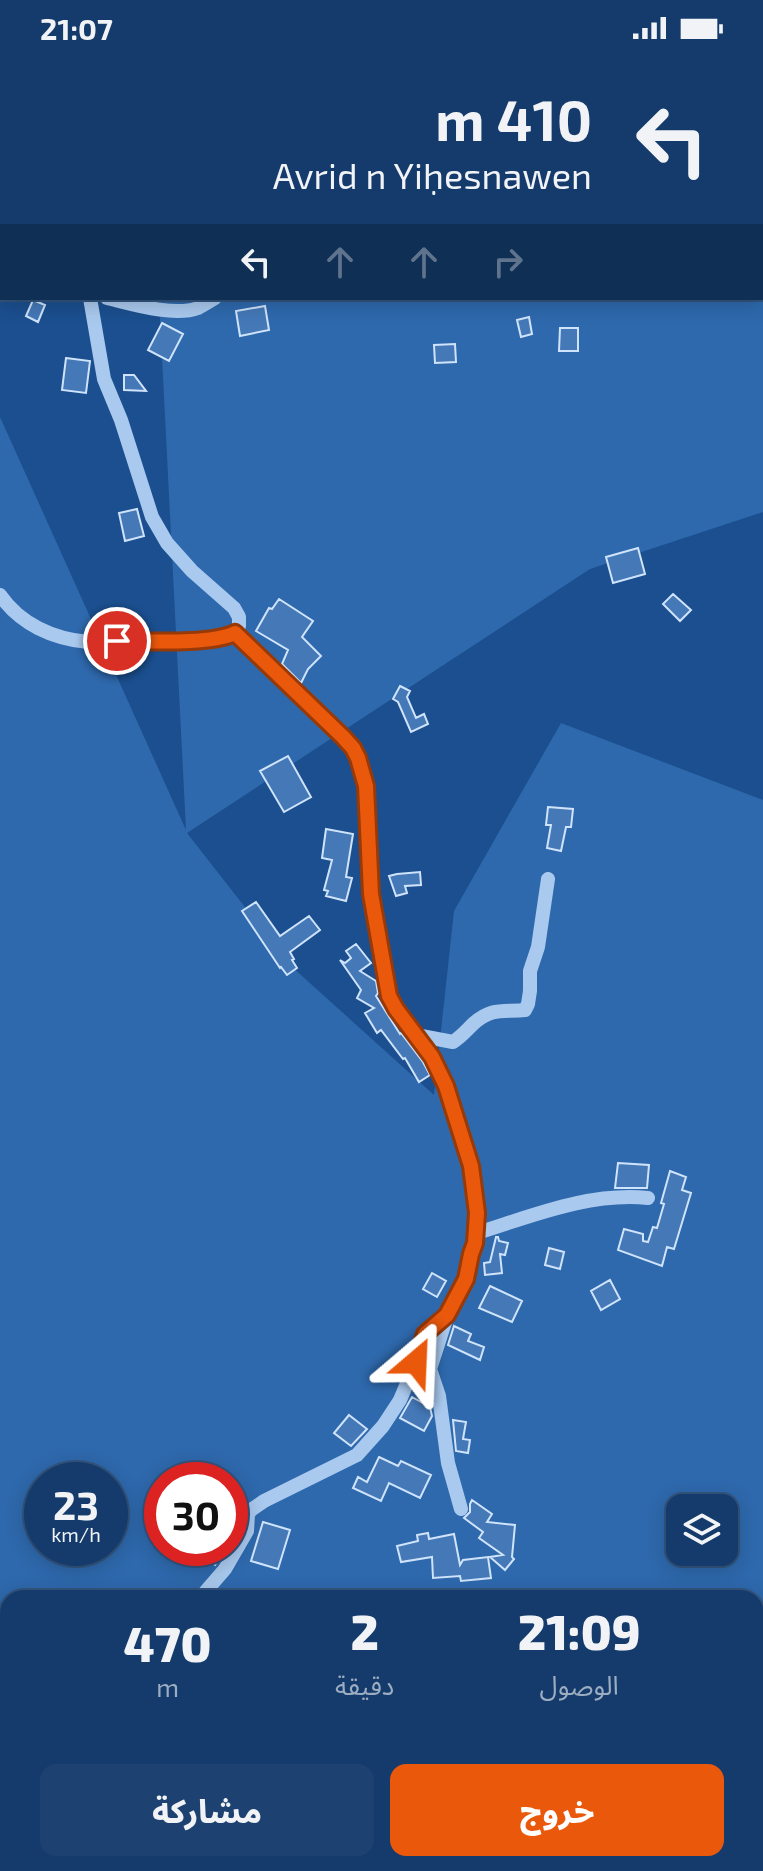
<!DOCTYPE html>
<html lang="ar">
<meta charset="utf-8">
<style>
:root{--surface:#143b6b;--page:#1d4271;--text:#f1f3f6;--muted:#9dadc1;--line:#33557e;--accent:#ea580c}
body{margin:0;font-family:"Exo 2","Noto Sans Arabic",sans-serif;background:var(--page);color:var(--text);direction:rtl;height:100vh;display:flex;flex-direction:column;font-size:30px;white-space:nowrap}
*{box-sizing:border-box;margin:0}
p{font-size:26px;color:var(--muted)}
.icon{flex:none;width:44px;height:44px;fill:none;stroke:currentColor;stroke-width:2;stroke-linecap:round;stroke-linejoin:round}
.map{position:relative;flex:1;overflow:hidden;direction:ltr}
.panel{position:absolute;left:0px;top:1534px;width:764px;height:282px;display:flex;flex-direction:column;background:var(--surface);border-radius:24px 24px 0 0;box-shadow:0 4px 20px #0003,0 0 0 2px var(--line);direction:rtl}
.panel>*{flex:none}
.guide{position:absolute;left:0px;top:0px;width:764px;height:244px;box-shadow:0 4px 20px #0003,0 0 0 2px var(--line);direction:rtl;background:#143b6b;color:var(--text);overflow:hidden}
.fabs{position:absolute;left:666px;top:1438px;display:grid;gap:16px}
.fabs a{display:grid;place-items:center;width:72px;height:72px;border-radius:16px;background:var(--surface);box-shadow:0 4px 20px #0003,0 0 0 2px var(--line);font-size:40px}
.speed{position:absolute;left:24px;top:1406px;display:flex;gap:16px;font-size:40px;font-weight:700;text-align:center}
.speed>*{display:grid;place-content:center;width:104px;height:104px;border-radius:50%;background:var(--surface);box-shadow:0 4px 20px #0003,0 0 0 2px var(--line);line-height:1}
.speed small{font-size:20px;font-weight:400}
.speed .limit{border:12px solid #d22;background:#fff;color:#111}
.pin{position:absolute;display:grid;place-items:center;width:68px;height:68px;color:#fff;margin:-34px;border:4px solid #fff;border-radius:50%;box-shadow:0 2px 8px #0007}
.me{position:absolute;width:88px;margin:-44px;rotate:26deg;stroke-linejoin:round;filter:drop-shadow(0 0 6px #0008)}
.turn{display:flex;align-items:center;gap:28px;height:168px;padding:0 40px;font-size:36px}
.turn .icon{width:104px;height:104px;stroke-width:2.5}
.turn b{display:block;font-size:56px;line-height:68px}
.lanes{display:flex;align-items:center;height:76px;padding:0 40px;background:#0003;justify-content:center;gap:40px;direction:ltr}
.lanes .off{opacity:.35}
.eta{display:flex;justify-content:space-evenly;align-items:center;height:136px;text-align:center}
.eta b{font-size:48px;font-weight:800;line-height:56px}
.action{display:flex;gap:16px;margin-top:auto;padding:16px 40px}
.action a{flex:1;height:92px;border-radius:16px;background:var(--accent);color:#fff;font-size:32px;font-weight:800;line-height:92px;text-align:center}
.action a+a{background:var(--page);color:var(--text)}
.status{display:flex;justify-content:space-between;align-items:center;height:56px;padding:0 40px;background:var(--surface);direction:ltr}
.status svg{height:22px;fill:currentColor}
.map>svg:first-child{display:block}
.green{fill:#2e69ad;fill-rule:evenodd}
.building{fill:#4478b7;stroke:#cfe3fa;stroke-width:2}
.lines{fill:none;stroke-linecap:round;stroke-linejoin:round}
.minor{stroke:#a9c9ee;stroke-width:14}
.route-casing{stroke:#983908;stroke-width:20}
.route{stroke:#ea580c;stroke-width:14}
</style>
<div class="status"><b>21:07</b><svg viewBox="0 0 49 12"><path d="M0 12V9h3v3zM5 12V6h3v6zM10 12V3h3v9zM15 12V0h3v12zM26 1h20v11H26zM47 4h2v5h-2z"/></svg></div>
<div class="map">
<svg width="763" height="1815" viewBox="0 0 763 1815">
<rect width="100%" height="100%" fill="#1b4f8f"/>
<!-- green -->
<path class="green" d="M0 0H763V456L590 513 187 777 291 910 434 1039 454 855 561 667 763 744V1815H0V361L186 774 159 242H762V2H2V57L0 56ZM42 1424H110V1492H42ZM162 1424H230V1492H162ZM680 1452H724V1496H680ZM8 1542H756V1808H8Z"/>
<!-- building -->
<path class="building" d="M33 244 45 249 38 266 26 260Z
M265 250 269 274 240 280 236 255Z
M529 261 532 278 521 281 517 264Z
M162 267 183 278 169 305 148 294Z
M560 272H578V295H559Z
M455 288 456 306 435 307 434 289Z
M66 302 90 305 86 337 62 334Z
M124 319H134L146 335 124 334Z
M137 453 144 480 125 485 119 457Z
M638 492 645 518 613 527 606 501Z
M673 538 691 554 680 565 663 548Z
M279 543 313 565 302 581 321 600 308 613 301 627 282 608 288 594 256 575 269 552 272 553Z
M400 630 410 635 407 641 416 662 424 658 428 668 411 676 398 646 393 643Z
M288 700 311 741 284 756 260 715Z
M548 751 573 753 571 771H566L561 795 547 792 551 769H546Z
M326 773 353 778 346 821 352 822 346 845 326 840 328 835 324 834 332 804 322 802Z
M420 816 421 829 405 830 407 837 396 840 389 820 397 818Z
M256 846 280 880 309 860 320 874 290 896 294 903 292 904 297 912 287 919 281 911 280 912 242 855Z
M356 888 371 907 360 915 376 925 378 937 376 940 400 978 401 977 423 1006 430 1019 419 1026 405 1002 403 1003 381 974 377 977 365 957 374 952 357 942 361 934 340 904 345 907 351 902 346 895Z
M618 1107 649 1109 647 1132H615Z
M670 1115 686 1121 682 1134 691 1137 674 1193 667 1191 662 1210 618 1194 624 1173 643 1178V1185L648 1186 653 1171 657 1172 664 1148 661 1147Z
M496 1181H498L499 1185 508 1187 505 1199 500 1198 502 1217 485 1219 484 1207 490 1206Z
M549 1192 564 1196 560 1213 545 1209Z
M432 1217 446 1225 437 1241 423 1233Z
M610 1224 620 1243 601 1254 591 1235Z
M490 1230 522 1245 512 1266 479 1252Z
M454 1270 471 1278 468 1285 484 1291 480 1304 448 1289Z
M412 1341 430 1351 432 1360 424 1375 400 1362Z
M349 1359 367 1373 351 1390 334 1377Z
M453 1364 466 1366 463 1383 470 1384 468 1397 456 1395Z
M379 1401 398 1410 401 1405 431 1419 420 1442 389 1427 381 1445 353 1432 358 1421 367 1426Z
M472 1444 492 1458 487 1466 515 1469 512 1501 514 1503 505 1514 490 1501 503 1499 479 1482 483 1476 464 1462 470 1456V1448Z
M263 1466 290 1474 278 1513 251 1505Z
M428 1477 429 1483 454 1478 460 1509 463 1504 488 1501 491 1522 461 1525 460 1520 433 1522 432 1501 401 1506 397 1490 418 1485 417 1479Z
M188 1492H226L215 1509Z"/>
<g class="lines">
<!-- minor -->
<path class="minor" d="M706 2 708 0
M0 140 2 141
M107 242C132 248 174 261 198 252 204 249 210 245 215 242
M0 539C20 568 53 583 88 586L206 584 225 582 235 577 239 570V561L234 552 192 515 167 487 152 461 121 364 104 323 90 242
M416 979 453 986C461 981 466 975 473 968 492 951 503 956 525 954L528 948 530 935V915L538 891 548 823
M477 1177C532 1160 589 1136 648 1142
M447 1260 430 1313 439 1340 448 1407 461 1453
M200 1542 225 1513 247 1475 248 1458 251 1454 264 1445 357 1399 383 1370 400 1344 416 1306 425 1278 447 1259 466 1223 477 1177 475 1131 471 1110 446 1030 432 1001 396 953 389 940 371 838 366 730 358 702 353 692 343 681 235 577
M53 1815 55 1808"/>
</g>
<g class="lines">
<!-- route casing -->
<g class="route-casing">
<path id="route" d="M117 585C147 585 210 589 235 577L343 681 353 692 358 702 366 730 371 838 389 940 396 953 432 1001 446 1030 471 1110 477 1157 475 1187 471 1198 466 1223 447 1259 425 1278 416 1306"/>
</g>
<!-- route -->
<use href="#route" class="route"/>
</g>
</svg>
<div class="fabs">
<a><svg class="icon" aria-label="layers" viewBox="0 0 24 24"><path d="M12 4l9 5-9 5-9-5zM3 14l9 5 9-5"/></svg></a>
</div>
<div class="speed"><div>23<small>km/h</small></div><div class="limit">30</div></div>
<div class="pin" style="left:117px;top:585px;background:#d93025"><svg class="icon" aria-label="arrive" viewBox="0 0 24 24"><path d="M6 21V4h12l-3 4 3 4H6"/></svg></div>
<svg class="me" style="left:416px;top:1306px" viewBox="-20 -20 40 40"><path d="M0-17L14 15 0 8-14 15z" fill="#ea580c" stroke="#fff" stroke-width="4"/></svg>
<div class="guide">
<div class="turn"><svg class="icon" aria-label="left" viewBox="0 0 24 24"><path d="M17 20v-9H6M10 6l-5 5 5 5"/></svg><div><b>410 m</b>Avrid n Yiḥesnawen</div></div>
<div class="lanes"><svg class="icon" aria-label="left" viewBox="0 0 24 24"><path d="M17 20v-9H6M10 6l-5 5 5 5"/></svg><svg class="icon off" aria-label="ahead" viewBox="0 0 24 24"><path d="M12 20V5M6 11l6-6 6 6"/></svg><svg class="icon off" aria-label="ahead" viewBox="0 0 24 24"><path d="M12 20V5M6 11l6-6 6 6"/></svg><svg class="icon off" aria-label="right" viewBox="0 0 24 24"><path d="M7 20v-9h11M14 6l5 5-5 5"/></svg></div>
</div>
<section class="panel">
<div class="eta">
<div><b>21:09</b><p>الوصول</p></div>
<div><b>2</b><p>دقيقة</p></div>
<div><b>470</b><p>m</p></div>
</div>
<div class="action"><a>خروج</a><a>مشاركة</a></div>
</section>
</div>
